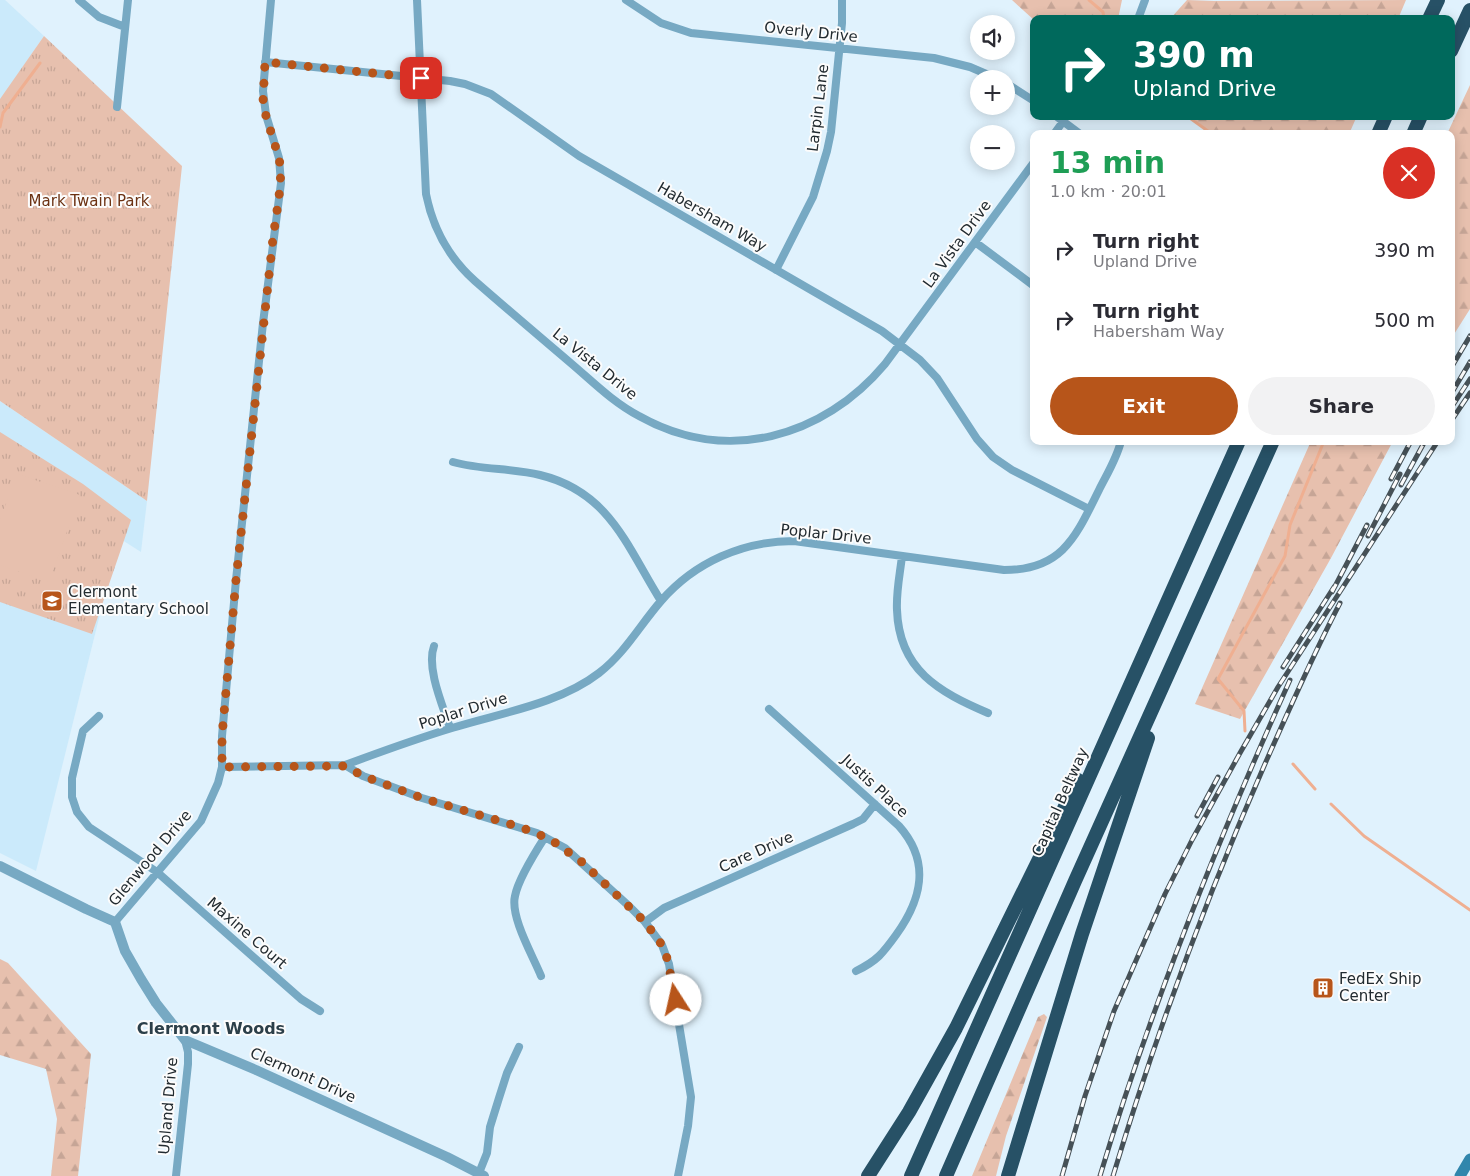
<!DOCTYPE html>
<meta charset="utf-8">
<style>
:root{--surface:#fff;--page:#f2f2f3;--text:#2b2b33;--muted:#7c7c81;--accent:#b7551a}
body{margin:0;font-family:"DejaVu Sans",sans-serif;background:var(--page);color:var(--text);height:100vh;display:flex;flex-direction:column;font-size:19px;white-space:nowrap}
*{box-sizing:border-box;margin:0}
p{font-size:16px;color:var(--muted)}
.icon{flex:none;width:28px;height:28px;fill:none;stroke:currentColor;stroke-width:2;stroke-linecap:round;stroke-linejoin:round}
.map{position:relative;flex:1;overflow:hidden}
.details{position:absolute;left:1030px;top:130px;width:425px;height:315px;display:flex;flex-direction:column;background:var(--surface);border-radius:10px;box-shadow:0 2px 12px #0003}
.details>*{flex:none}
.guide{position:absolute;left:1030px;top:15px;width:425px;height:105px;border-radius:10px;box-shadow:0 2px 12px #0003;background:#00695c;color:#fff;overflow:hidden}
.controls{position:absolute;left:970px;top:15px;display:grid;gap:10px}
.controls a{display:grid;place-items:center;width:45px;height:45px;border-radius:50%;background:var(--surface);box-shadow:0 2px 12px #0003;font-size:25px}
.pin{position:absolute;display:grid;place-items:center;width:42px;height:42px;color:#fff;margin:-21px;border-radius:10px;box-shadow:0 2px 8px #0006}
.me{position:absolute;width:55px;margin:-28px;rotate:350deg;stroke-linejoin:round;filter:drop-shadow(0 0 4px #0008)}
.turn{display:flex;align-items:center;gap:18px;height:105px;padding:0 20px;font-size:22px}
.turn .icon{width:65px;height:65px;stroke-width:2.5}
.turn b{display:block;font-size:35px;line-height:42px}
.round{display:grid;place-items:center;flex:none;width:52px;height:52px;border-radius:26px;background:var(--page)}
.summary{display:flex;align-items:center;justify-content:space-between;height:85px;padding:0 20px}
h1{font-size:30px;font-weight:600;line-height:38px;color:#1e9e55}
.primary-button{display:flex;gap:10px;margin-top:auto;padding:10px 20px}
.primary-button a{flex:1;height:58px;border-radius:30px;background:var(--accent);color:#fff;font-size:20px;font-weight:600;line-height:58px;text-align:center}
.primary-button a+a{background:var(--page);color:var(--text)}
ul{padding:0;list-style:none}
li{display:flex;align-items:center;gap:15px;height:70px;padding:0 20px}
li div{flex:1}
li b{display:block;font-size:19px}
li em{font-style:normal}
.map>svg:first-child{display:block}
.built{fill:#cbeafb}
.grass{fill:url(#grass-tufts)}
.forest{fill:url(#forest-firs)}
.pitch{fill:#e7c0ae}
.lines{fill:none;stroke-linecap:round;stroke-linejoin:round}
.stream{stroke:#efaf91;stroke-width:3}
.minor{stroke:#77a9c3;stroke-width:8}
.tertiary{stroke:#77a9c3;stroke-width:10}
.secondary{stroke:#3186ac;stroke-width:11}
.motorway{stroke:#275166;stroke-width:14}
.rail-casing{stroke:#465157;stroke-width:5}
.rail{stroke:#fcfcfc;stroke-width:3;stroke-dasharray:9;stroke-linecap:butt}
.route{stroke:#b7551a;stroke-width:9;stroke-dasharray:0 16.2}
.labels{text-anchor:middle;stroke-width:4;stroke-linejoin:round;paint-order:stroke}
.street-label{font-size:15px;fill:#222b30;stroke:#fcfcfc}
.park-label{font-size:15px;fill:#6c3213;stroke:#fcfcfc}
.poi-label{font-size:15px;fill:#222b30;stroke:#fcfcfc;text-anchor:start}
.neighbourhood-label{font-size:16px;font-weight:bold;fill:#2c3f49;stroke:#fcfcfc}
</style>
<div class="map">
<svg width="1470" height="1176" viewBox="0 0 1470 1176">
<defs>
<pattern id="grass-tufts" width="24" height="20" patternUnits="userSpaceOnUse" patternTransform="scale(1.25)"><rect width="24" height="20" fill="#e7c0ae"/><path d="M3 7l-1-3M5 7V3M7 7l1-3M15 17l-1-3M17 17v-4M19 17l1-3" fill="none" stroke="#c6a596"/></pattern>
<pattern id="forest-firs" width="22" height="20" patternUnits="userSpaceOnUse" patternTransform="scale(1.25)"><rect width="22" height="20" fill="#e7c0ae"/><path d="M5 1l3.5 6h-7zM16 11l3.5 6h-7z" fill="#c6a596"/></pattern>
</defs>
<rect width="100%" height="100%" fill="#e0f2fd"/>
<!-- built -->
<path class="built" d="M0 0H5L44 36 0 100Z
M0 401 147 501 141 552 119 538 36 871 0 853Z"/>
<!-- grass -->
<path class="grass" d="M44 36 182 166 147 501 0 401V99Z
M0 432 83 484 131 520 92 634 0 602Z"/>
<!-- forest -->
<path class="forest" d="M1012 0H1122L1118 19 1034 20Z
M1187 0 1214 1 1406 0 1398 19H1170Z
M1470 85V309L1451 339V134H1447Z
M1190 116H1357L1349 134H1212Z
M1311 441H1393L1331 558 1240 719 1195 704Z
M0 959 8 963 91 1054 78 1176H51L57 1119 46 1069 0 1055Z
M1044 1014 1047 1017 1045 1023 1006 1136 996 1176H972L1038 1017Z"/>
<!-- pitch -->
<path class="pitch" d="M17 474 80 495 49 582 0 565V520Z"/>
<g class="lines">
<!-- stream -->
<path class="stream" d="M1089 0 1103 12 1104 19
M1187 116 1212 134
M0 127 3 113 40 63
M1245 731 1244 711 1218 679 1285 556 1290 525 1324 441
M1293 764 1315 789
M1331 804 1364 836 1470 910"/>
<!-- minor -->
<path class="minor" d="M79 0 99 17 125 27
M417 0 426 194C433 229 448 257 475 281 507 309 540 337 573 365 594 383 614 403 639 416 726 465 823 438 885 364L1034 162
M626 0 661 23 691 33 934 58 970 67 998 79
M1138 19 1145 0
M265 62 450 81 465 84 491 94 579 156 882 331 920 360 937 378 977 439 993 457 1012 470 1089 509
M1006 83 1034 101
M117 107 128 0
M1056 116 1080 134
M1054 134 1067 116
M975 242 1034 286
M776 270 813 197 827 151 831 132 842 23V0
M453 462C481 470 512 468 540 475 610 492 627 547 661 601
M902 556C900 574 896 592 897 610 899 670 939 692 988 713
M434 646C426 668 443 706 450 728
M769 709 899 826C931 862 922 899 896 935 883 953 877 961 856 971
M99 716 83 731 72 778V797L77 812 89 827 157 872 301 999 320 1011
M345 765C380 752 416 739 452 728 500 713 559 704 599 673 625 653 640 625 661 601 695 562 743 541 794 541L1004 570C1063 570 1076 536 1099 490 1107 474 1117 458 1121 441
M222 767 345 765 363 776 422 798 537 833 565 848 630 907 645 922 662 945 669 964 691 1097 688 1126 678 1176
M115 922 201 821 218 783 222 767V736L236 580 263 323 281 183 279 158 266 115 263 91 271 0
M645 922 664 908 853 824 863 819 875 804
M541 976C533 956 510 917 515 896 518 880 536 851 545 837
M479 1173 487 1153 490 1127 499 1098 507 1073 519 1047
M176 1176 188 1064V1052L185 1040"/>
<!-- tertiary -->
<path class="tertiary" d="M0 866 86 909 115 922 125 951 141 979 156 1003 185 1040 256 1070 447 1157 484 1176"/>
<!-- secondary -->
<path class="secondary" d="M1460 1176 1470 1159"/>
<!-- motorway -->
<path class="motorway" d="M1429 19 1438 0
M1451 51 1470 10
M1378 134 1386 116
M1413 134 1421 116
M868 1176 909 1112 956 1028 1078 780
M911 1176 1239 441
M946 1176 1075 881 1273 441
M1008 1176 1082 934 1148 738"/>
<!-- rail casing -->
<g class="rail-casing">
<path id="rail" d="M1451 368 1470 336
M1451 394 1470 362
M1451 408 1470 379
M1451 421 1470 393
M1391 479 1411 441
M1401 485 1425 441
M1368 536 1400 474
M1332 592 1367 525
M1283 667 1334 587
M1197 816 1218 777
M1062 1176 1085 1096 1114 1011 1165 894 1192 840 1240 753 1278 687 1438 441
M1100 1176C1151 1006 1217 842 1290 680
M1113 1176C1156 1034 1208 893 1268 757 1291 705 1314 653 1340 603"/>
</g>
<!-- rail -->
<use href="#rail" class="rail"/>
</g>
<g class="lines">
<!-- route -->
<path class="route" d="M421 78 265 62 263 102 266 116 279 158 281 171 279 197 273 238 236 580 222 736V767L345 766 363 776 422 798 520 827 550 839 582 862 645 922 662 945 666 954 676 1000"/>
</g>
<!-- icons -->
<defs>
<g id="school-square" transform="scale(1.125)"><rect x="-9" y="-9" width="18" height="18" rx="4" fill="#b7551a" stroke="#fcfcfc"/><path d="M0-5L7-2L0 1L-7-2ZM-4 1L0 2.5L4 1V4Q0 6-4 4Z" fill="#fff"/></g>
<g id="building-square" transform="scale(1.125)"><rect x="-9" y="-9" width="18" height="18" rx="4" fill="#b7551a" stroke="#fcfcfc"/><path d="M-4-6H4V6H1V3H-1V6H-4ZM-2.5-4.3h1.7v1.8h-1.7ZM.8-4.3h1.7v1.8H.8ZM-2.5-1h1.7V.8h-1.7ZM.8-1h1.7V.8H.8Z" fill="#fff"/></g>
</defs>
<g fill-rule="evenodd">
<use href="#school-square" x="52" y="601"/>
<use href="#building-square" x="1323" y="988"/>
</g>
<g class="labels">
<!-- street labels -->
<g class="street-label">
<text transform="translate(811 32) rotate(6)" y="5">Overly Drive</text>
<text transform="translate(818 108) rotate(-83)" y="5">Larpin Lane</text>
<text transform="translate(712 217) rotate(30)" y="5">Habersham Way</text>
<text transform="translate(957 244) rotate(-54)" y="5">La Vista Drive</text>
<text transform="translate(595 364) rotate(39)" y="5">La Vista Drive</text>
<text transform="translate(826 534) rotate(6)" y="5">Poplar Drive</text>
<text transform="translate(463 711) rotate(-17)" y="5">Poplar Drive</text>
<text transform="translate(875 786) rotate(43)" y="5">Justis Place</text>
<text transform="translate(1060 802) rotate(-66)" y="5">Capital Beltway</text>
<text transform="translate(756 852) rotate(-24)" y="5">Care Drive</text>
<text transform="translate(150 858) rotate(-50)" y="5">Glenwood Drive</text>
<text transform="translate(247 933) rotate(41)" y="5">Maxine Court</text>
<text transform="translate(303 1075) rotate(24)" y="5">Clermont Drive</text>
<text transform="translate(168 1106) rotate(-85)" y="5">Upland Drive</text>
</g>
<!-- park labels -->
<g class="park-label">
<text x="89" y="206">Mark Twain Park</text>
</g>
<!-- poi labels -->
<g class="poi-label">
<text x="68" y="597">Clermont<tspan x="68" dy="17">Elementary School</tspan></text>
<text x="1339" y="984">FedEx Ship<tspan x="1339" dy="17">Center</tspan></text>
</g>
<!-- neighbourhood labels -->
<g class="neighbourhood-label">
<text x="211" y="1034">Clermont Woods</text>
</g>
</g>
</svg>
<div class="controls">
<a><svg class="icon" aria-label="sound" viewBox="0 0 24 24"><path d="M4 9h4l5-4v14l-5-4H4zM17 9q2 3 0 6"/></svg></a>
<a>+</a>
<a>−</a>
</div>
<div class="pin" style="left:421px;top:78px;background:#d93025"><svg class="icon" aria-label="arrive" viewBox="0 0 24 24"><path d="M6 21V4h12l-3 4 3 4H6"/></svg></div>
<svg class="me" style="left:676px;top:1000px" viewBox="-20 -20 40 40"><circle r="19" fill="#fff"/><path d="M0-13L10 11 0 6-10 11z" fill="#b7551a"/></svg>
<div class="guide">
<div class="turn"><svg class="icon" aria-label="right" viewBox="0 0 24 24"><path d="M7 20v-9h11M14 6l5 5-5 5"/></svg><div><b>390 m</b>Upland Drive</div></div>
</div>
<section class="details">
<div class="summary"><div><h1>13 min</h1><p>1.0 km · 20:01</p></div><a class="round" style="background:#d93025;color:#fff"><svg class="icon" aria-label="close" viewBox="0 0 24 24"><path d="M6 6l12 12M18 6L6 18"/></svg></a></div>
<ul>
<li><svg class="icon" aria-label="right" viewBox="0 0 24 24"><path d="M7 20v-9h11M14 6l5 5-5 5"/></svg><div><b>Turn right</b><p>Upland Drive</p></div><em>390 m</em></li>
<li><svg class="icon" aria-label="right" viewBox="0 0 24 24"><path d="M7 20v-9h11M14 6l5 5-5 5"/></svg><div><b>Turn right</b><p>Habersham Way</p></div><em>500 m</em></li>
</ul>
<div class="primary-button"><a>Exit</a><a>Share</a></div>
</section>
</div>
